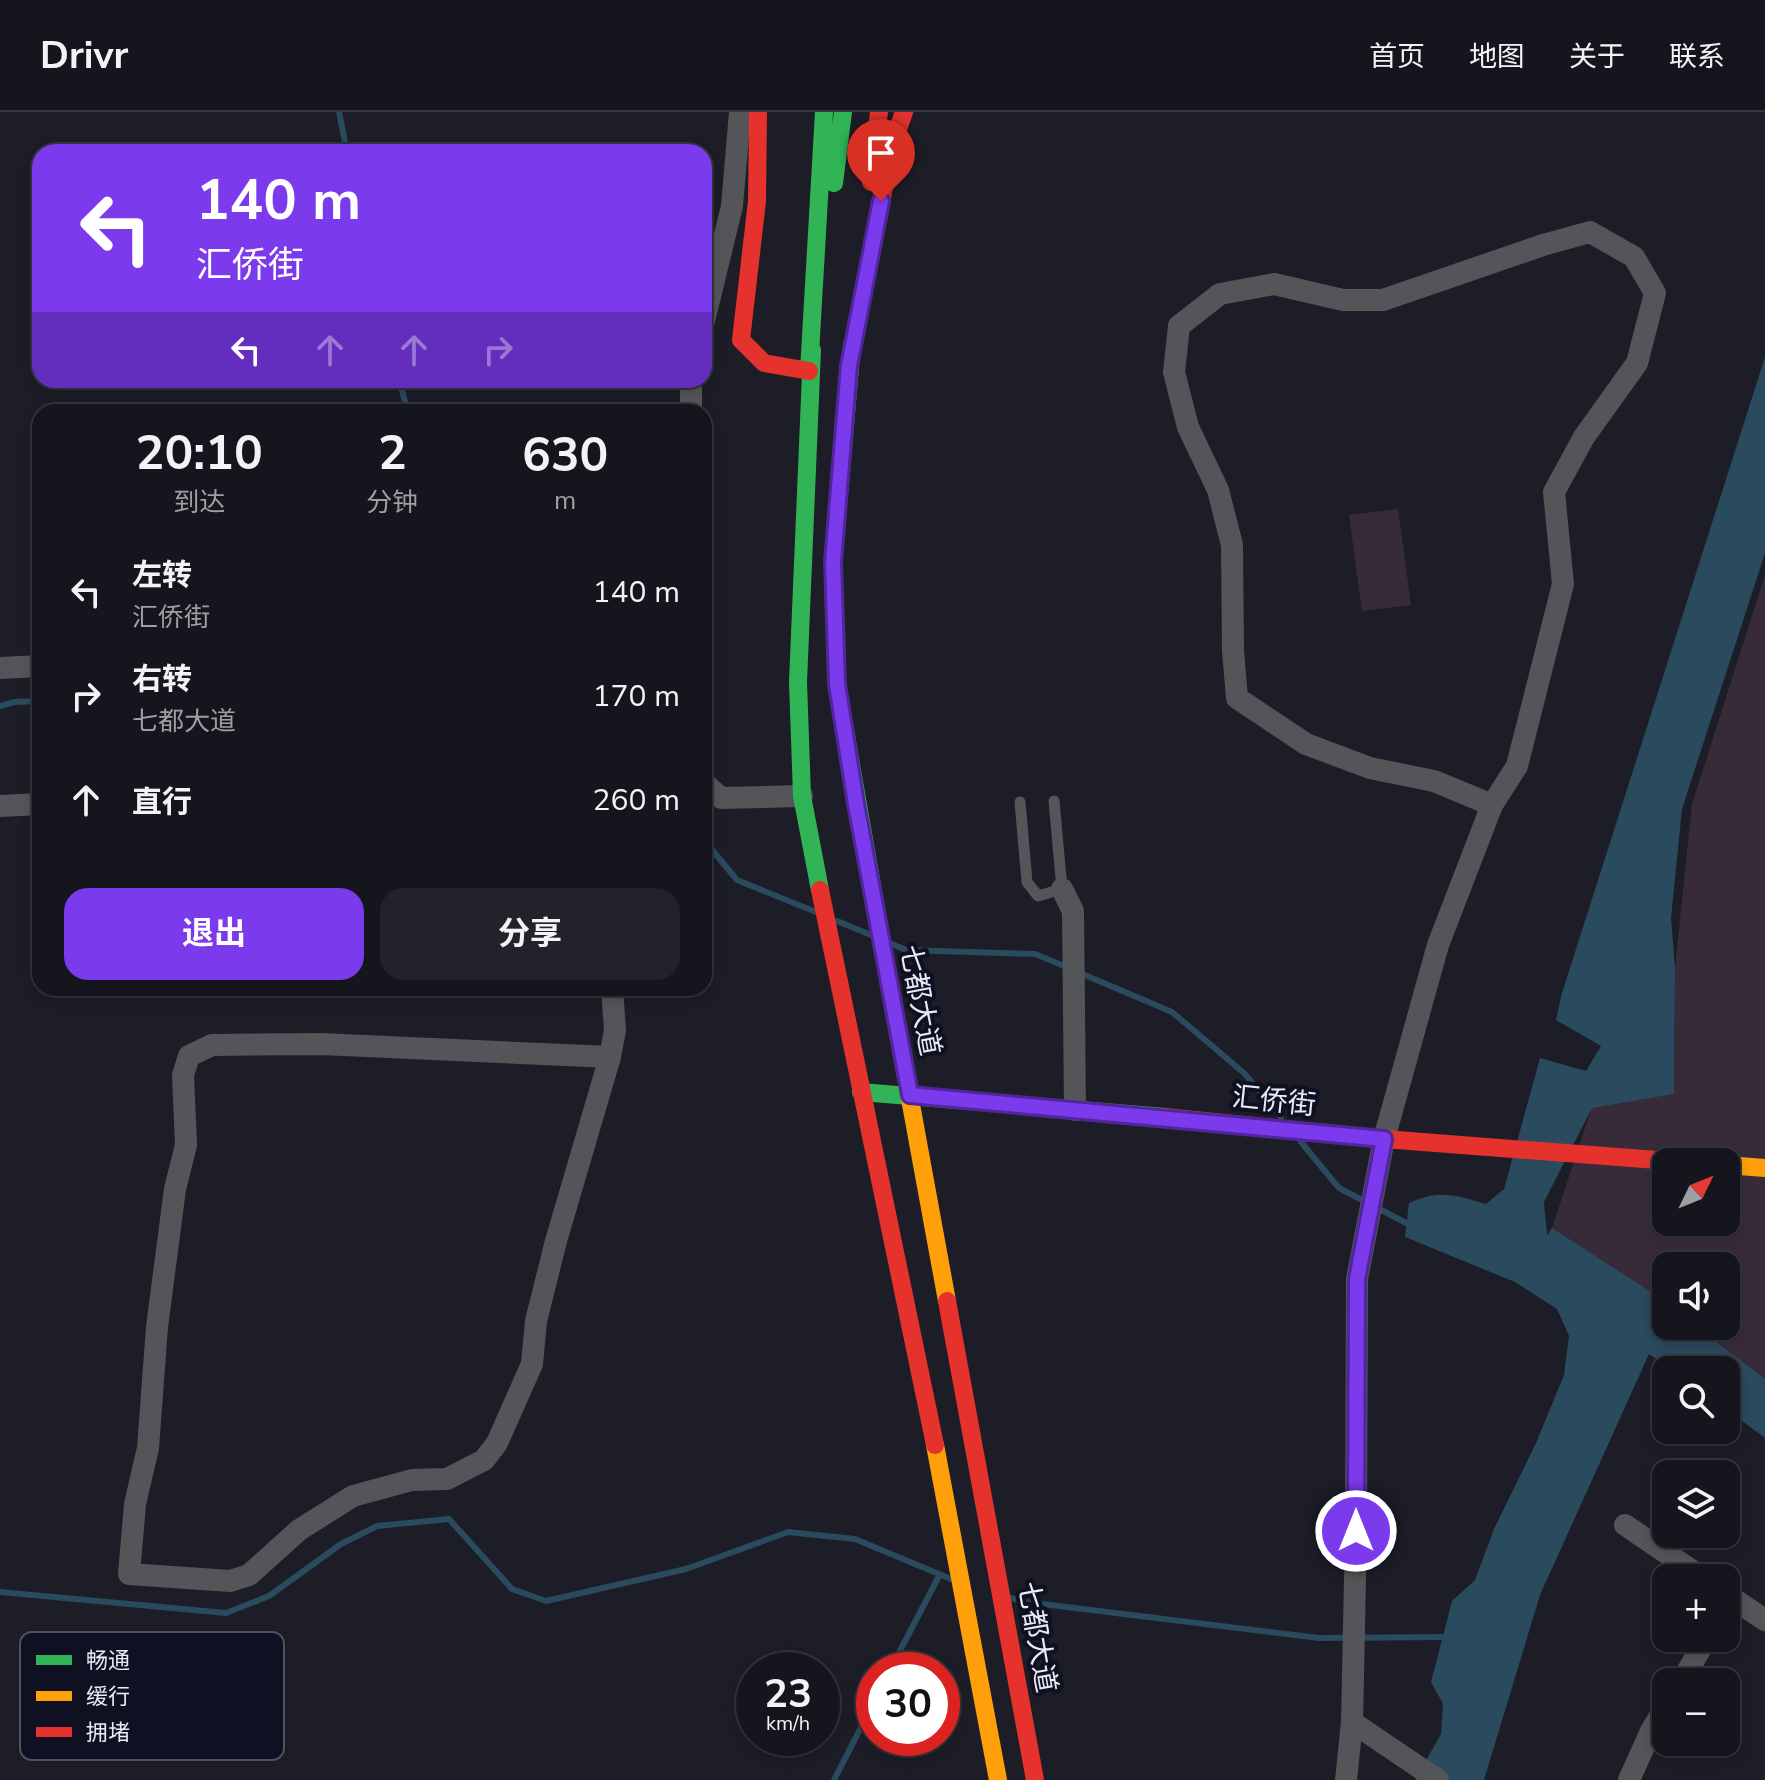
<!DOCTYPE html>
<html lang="zh">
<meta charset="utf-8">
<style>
:root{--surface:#15161d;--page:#22232a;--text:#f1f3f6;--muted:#9d9fa4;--line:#34353b;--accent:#7c3aed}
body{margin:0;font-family:"Nunito Sans","Noto Sans SC",sans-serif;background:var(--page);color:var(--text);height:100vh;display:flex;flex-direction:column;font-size:30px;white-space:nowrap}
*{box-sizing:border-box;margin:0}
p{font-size:26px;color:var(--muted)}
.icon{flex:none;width:44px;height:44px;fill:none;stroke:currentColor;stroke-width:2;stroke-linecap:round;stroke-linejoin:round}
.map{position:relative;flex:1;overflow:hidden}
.sheet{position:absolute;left:32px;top:292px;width:680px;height:592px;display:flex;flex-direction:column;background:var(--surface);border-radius:24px;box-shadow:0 4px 12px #0003,0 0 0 2px var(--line)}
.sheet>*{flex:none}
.guide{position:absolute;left:32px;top:32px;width:680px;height:244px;border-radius:24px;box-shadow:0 4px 12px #0003,0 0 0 2px var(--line);background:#7c3aed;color:#fff;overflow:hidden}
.needle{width:52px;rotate:47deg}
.buttons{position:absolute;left:1652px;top:1036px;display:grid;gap:16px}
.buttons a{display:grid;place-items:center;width:88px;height:88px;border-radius:16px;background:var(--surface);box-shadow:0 4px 12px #0003,0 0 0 2px var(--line);font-size:40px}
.speed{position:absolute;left:736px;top:1540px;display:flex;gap:16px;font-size:40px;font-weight:700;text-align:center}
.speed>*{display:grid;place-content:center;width:104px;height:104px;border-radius:50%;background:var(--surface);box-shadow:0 4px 12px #0003,0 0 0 2px var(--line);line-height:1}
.speed small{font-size:20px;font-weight:400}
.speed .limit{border:12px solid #d22;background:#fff;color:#111}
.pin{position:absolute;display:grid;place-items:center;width:68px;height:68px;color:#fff;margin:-82px -34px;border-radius:50% 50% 50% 0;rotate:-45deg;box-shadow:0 0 8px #0007}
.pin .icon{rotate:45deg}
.me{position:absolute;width:88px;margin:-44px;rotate:0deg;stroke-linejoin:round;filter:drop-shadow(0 0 6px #0008)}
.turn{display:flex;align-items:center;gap:28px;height:168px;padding:0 32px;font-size:36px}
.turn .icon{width:104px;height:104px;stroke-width:2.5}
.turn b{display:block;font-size:56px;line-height:68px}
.lanes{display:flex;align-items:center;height:76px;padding:0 32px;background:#0003;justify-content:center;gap:40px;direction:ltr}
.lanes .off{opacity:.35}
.eta{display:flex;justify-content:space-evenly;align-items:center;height:136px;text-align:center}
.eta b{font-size:48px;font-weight:700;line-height:56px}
.cta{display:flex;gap:16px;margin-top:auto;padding:16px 32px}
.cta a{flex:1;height:92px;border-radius:24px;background:var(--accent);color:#fff;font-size:32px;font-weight:700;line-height:92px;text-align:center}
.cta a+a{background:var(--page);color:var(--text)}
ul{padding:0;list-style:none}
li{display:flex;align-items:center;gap:24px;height:104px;padding:0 32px}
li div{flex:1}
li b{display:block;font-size:30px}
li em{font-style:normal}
header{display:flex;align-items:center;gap:48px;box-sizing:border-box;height:112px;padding:0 40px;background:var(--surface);border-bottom:2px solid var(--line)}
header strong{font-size:38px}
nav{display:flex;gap:44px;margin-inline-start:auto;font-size:28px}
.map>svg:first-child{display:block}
.green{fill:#372b39;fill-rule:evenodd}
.water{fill:#2a4a5d}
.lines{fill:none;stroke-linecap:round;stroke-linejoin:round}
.stream{stroke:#2a4a5d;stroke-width:6}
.lane{stroke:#535558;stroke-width:11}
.street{stroke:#535558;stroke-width:22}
.fast{stroke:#30b455;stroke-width:18}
.slow{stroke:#ff9f0a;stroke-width:18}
.jam{stroke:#e5322d;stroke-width:18}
.route-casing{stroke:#51269a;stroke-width:20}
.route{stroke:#7c3aed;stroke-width:14}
.labels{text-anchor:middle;stroke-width:8;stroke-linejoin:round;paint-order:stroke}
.street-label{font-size:28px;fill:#e8eaf6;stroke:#0f1021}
.key{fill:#0f1021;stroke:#505161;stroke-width:2}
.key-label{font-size:22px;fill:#e8eaf6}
</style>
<header>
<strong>Drivr</strong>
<nav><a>首页</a><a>地图</a><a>关于</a><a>联系</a></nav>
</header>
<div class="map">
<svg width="1765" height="1668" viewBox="0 0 1765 1668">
<rect width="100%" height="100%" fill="#1c1d27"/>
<!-- green -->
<path class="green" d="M1398 397 1411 493 1362 499 1349 403Z
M1765 463V1267L1696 1214H1726V1154H1666V1192L1552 1116 1592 995 1674 982 1675 856 1692 692ZM1666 1050H1726V1110H1666Z"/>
<!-- water -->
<path class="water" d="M1765 245V441L1682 697 1671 806 1675 856 1674 982 1592 996 1544 1090 1547 1123 1552 1116 1654 1182 1666 1192V1214H1696L1765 1267V1326L1726 1297V1258H1673L1649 1242 1540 1483 1484 1668H1415L1441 1622 1443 1592 1431 1570 1452 1489 1475 1468 1494 1417 1536 1331 1564 1263 1569 1224 1557 1197 1515 1170 1405 1125 1409 1091C1439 1077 1456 1083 1486 1092L1504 1077 1540 946 1586 959 1601 934 1556 908 1562 881Z"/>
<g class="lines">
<!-- stream -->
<path class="stream" d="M339 0 347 40
M399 268 408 300
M0 594 14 590 40 589
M704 728 737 768 816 800
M837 809 871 823
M892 832 906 838 1035 842 1069 856
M1080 861 1172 900 1244 961 1281 1005
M1301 1030 1339 1076 1414 1115
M0 1480 226 1501 269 1484 341 1432 377 1414 449 1407 512 1477 546 1489 686 1457 788 1420 855 1427 951 1467
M1011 1486 1026 1490 1319 1526 1449 1525
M890 1558 939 1464
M834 1668 874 1590"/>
<!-- lane -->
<path class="lane" d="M1020 690 1027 770 1038 784 1062 777 1054 689"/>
<!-- street -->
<path class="street" d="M704 209 732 94 740 0
M691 268V300
M0 556 40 554
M704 671 721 686 802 684
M0 694 40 692
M1062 777 1073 799 1075 998
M610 945 321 932 212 933 189 944 183 963 186 1033 175 1077 157 1215 148 1336 135 1392 129 1462 230 1469 249 1463 299 1418 353 1384 412 1368 447 1367 484 1348 497 1331 532 1252 536 1209 556 1129 610 945 615 918 612 876
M1625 1413 1703 1466
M1726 1482 1765 1508
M1681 1570 1707 1526
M1352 1610 1438 1668
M1346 1668 1352 1610 1356 1419 1357 1167 1384 1027 1438 833 1492 693 1517 654 1563 472 1554 380 1584 325 1637 251 1655 181 1634 145 1590 120 1543 133 1383 188H1343L1274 172 1220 182 1179 214 1174 260 1188 315 1218 378 1232 433 1233 539 1237 586 1306 632 1370 656 1434 669 1492 693
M1629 1668 1651 1619 1666 1594"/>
<!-- fast -->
<path class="fast" d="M834 71 843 0
M852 233 833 450 837 572 891 883
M812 238 798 570 802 684 820 778
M809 259 824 0
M861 980 1165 1005"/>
<!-- slow -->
<path class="slow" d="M891 883 947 1189
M1726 1053 1765 1056
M935 1333 998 1668"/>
<!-- jam -->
<path class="jam" d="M758 0 757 89 741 228 764 251 809 259
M871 70 879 0
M849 254 892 34 904 0
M820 778 935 1333
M1165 1005 1384 1027 1683 1050
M947 1189 1035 1668"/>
</g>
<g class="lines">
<!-- route casing -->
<g class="route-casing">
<path id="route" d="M881 89 849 254 833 450 837 572 856 692 910 983 1384 1027 1357 1167 1356 1419"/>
</g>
<!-- route -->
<use href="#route" class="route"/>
</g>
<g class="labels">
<!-- street labels -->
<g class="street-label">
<text transform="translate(921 888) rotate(79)" y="10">七都大道</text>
<text transform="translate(1274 988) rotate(6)" y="10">汇侨街</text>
<text transform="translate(1038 1525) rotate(80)" y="10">七都大道</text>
</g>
</g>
<!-- legend -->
<rect x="20" y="1520" width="264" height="128" rx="12" class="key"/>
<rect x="36" y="1543" width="36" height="10" fill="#30b455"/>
<rect x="36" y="1579" width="36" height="10" fill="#ff9f0a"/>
<rect x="36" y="1615" width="36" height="10" fill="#e5322d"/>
<g class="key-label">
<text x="86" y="1556">畅通</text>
<text x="86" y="1592">缓行</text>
<text x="86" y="1628">拥堵</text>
</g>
</svg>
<div class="buttons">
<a><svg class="needle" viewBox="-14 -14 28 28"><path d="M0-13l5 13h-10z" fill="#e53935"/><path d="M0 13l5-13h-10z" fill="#9d9fa4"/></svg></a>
<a><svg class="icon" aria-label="sound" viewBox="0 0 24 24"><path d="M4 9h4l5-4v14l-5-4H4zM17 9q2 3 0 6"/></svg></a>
<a><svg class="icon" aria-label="search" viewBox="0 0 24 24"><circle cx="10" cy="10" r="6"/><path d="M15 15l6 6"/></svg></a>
<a><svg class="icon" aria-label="layers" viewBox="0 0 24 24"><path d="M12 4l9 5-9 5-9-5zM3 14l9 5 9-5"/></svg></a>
<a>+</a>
<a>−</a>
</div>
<div class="speed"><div>23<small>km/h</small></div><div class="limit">30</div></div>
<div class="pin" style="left:881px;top:89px;background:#d93025"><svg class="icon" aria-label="arrive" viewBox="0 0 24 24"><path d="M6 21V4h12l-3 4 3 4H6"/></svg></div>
<svg class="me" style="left:1356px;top:1419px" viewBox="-20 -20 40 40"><circle r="17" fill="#7c3aed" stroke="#fff" stroke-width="3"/><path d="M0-11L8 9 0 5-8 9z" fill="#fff"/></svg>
<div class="guide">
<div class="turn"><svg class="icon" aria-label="left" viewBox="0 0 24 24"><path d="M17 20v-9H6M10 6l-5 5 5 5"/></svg><div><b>140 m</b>汇侨街</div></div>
<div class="lanes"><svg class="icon" aria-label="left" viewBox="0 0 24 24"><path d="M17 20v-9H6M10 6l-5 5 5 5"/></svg><svg class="icon off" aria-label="ahead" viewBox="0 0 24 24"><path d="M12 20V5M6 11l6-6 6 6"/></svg><svg class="icon off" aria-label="ahead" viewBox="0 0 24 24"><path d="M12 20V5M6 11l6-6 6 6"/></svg><svg class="icon off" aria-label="right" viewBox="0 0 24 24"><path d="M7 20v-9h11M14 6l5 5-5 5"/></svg></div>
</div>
<section class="sheet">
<div class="eta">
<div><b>20:10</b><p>到达</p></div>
<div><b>2</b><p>分钟</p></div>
<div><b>630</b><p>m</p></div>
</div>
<ul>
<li><svg class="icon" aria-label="left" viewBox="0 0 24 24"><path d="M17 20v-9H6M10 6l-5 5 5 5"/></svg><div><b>左转</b><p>汇侨街</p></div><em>140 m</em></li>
<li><svg class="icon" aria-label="right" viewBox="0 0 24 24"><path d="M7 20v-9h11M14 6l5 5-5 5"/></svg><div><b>右转</b><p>七都大道</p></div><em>170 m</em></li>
<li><svg class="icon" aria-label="ahead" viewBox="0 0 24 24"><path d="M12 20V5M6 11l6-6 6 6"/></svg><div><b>直行</b></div><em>260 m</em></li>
</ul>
<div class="cta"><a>退出</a><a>分享</a></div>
</section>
</div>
